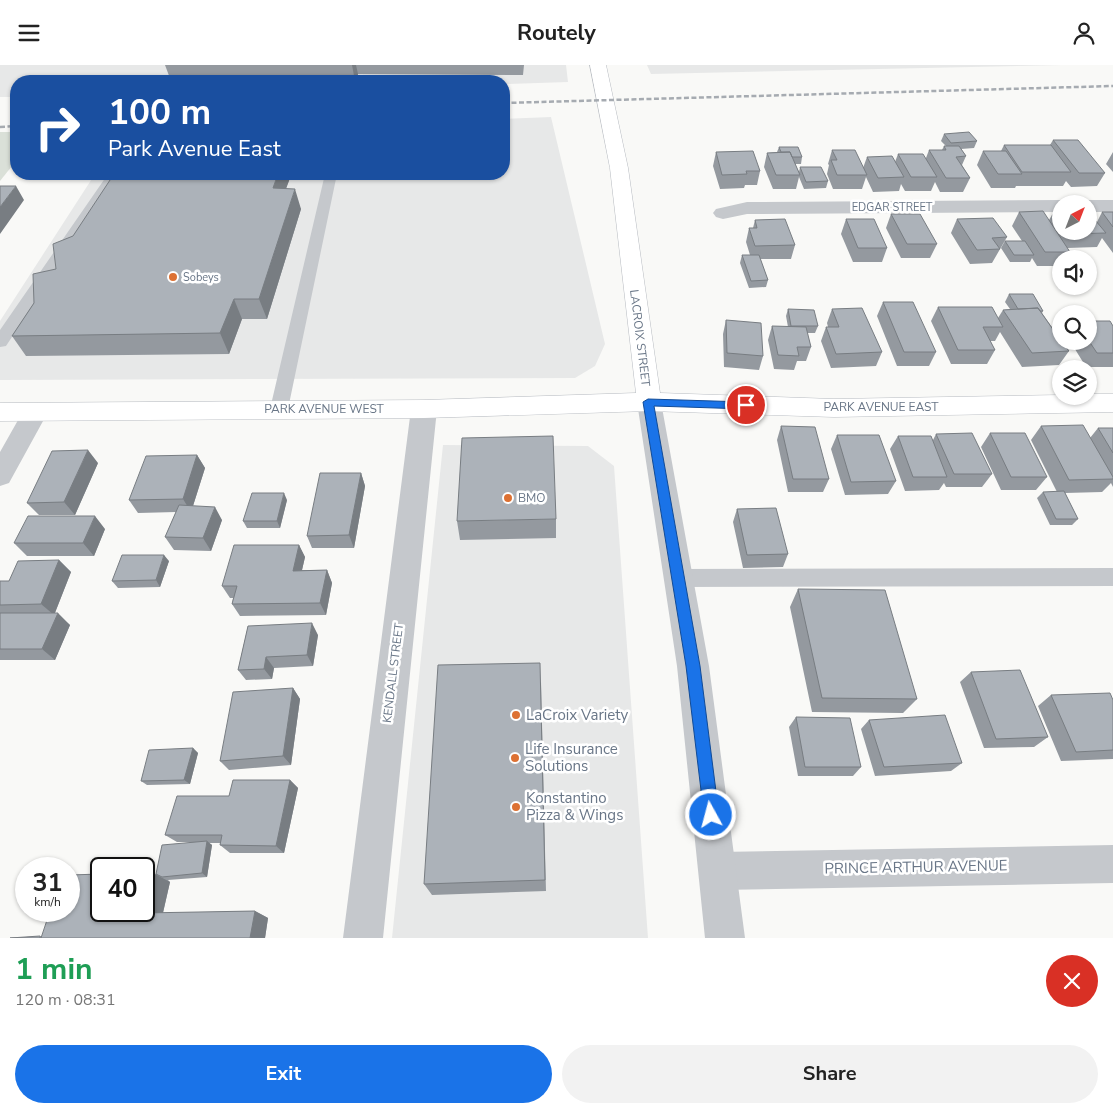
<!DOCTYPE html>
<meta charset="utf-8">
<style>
:root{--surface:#fff;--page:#f2f2f2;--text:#222;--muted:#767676;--accent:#1a73e8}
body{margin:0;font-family:"Nunito Sans",sans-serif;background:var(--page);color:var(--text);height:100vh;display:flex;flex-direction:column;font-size:19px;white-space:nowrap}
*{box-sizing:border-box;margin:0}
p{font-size:16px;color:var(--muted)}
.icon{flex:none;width:28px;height:28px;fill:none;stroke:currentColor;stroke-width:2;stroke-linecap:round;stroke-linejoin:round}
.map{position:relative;height:873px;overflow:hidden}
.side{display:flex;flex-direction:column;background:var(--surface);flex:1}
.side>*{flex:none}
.hud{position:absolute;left:10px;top:10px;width:500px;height:105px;border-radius:20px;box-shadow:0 1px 4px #0004;background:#1a4fa0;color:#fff;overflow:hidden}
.needle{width:32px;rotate:42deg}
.buttons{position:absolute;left:1052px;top:130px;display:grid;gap:10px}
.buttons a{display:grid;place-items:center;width:45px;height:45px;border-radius:50%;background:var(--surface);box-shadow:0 1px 4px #0004;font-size:25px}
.speed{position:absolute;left:15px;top:792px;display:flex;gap:10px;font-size:25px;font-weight:700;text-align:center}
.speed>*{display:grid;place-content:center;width:65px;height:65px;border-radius:50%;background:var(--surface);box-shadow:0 1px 4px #0004;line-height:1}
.speed small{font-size:12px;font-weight:400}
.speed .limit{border:2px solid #111;border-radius:8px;background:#fff;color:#111}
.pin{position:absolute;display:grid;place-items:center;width:42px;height:42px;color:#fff;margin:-21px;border:2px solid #fff;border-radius:50%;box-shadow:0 1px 5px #0007}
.me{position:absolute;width:55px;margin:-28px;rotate:353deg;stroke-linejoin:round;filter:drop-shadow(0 0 4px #0008)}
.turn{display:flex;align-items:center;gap:18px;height:105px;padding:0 15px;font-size:22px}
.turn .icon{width:65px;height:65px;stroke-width:2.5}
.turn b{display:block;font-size:35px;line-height:42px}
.round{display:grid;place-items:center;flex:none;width:52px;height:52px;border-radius:26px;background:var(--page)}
.overview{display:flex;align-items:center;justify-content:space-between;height:85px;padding:0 15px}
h1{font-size:30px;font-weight:700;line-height:38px;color:#1e9e55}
.primary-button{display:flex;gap:10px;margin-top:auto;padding:10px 15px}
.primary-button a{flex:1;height:58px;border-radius:30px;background:var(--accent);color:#fff;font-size:20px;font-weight:700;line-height:58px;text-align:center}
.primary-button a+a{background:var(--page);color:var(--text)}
header{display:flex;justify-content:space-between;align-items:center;height:65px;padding:0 15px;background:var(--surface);font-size:22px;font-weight:700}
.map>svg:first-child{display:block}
.built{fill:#e7e8e8}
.green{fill:#dae0d8}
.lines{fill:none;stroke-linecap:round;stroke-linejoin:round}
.secondary-casing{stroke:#b7bbc1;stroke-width:1}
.service{fill:#c5c8cc;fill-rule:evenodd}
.minor{fill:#c5c8cc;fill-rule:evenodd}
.tertiary{fill:#c5c8cc;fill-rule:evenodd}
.secondary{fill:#fff;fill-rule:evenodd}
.rail{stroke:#a6abb1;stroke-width:2.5;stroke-dasharray:5 2.5;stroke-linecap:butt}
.wall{fill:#94999f}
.shaded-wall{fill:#787d82}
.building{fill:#acb2b9;stroke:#787d82}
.route{fill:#1a73e8;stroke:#114b97}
.poi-dot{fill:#dd7133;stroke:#fff;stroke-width:2}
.labels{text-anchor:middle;stroke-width:5;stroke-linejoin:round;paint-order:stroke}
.far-street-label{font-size:11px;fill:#697687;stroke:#fff}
.far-poi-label{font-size:11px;fill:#697687;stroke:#fff;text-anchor:start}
.street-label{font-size:12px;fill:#697687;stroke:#fff}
.poi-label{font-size:12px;fill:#697687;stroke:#fff;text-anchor:start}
.near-poi-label{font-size:15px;fill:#697687;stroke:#fff;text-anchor:start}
.near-street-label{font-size:15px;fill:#697687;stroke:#fff}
</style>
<header><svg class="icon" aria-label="menu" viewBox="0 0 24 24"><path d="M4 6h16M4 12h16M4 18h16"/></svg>Routely<svg class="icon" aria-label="person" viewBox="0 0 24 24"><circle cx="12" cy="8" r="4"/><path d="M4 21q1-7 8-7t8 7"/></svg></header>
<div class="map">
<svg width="1113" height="873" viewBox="0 0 1113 873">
<rect width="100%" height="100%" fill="#f9f9f7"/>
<!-- built -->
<path class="built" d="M0 0H566L568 17 504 19V16H16V32H0Z
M647 0H1062L651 9Z
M551 52 605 279 595 301 575 313 0 315V256L95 109H504V54Z
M443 380 588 381 614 401 648 873H392Z"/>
<!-- green -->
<path class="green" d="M0 67H16V96L0 116Z"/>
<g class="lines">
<!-- secondary casing -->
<g class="secondary-casing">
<path id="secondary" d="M590 0H606L628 103 660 328 834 334 1061 330 1089 331V329H1113V347L834 352 649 346 424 353 0 356V338L424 335 636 328 610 103Z"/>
</g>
<!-- service -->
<path class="service" d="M108 109H120L6 281 0 282V265Z
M325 109H337L288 344 285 348 279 350 273 348 270 344Z
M1113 503V521L678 522 671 519 668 513 671 507 678 504Z"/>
<!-- minor -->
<path class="minor" d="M1061 135 1069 139H1061V147L747 149 723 154 716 152 713 148 716 144 747 137Z
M1089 135H1113V147H1089V139H1081Z
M424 335 433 338 437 344 383 873H343L411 344 415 338Z
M35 338 44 341 48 347 9 418 0 421V387L26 341Z
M1113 780V818L718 825 705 819 699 806 705 793 718 787Z"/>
<!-- tertiary -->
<path class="tertiary" d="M649 328 658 331 661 337 709 601 745 873H705L677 601 637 337 640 331Z"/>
<!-- secondary -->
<use href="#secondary" class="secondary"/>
<!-- rail -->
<path class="rail" d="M504 38 1113 21
M0 62 16 61"/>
</g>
<!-- wall -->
<path class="wall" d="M165 0H524L523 10 358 9 356 16H171Z
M944 69 977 76 974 83 961 84 966 91 962 100 970 113 963 127H940L935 117 931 126H905L901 119 899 126 873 127 866 112 862 124H833L827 109 829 100 828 99 832 85 863 103 867 92 895 97 898 89 926 93 929 85H942L944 81H946L941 76Z
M1053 75 1105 108 1097 121 1071 122 1066 116 1063 121H1016L1015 123H991L977 100 983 86H1001L1004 80H1050Z
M779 82 802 92 801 99H795L799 107 800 102 828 116 826 123 804 124 799 112 796 124H773L764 102 767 88 777 87Z
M716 87 760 106 757 120H745L744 123 720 124 713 101Z
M1113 87V107L1106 99Z
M290 113 286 123 301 144 267 254H242L229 289 26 291 12 271 34 238 56 204Z
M1019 147 1049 155 1052 150H1061V166H1089L1097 157 1102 147H1113V188L1102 173 1097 182 1067 183 1070 187 1065 194H1061V201H1037L1032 193 1030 197H1010L1001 183 1005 176H1022L1012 161Z
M891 149 937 179 930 193H901L886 163Z
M846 154 887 183 882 197H853L841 169Z
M957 154 1007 172 992 198 970 199 951 168Z
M755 155 795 180 791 194H760L768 215 766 222 749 223 740 198 742 190H750L746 177 749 163H753Z
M1009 229 1043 246 1042 248 1069 286 1059 300 1022 302 1000 267 995 276H990L995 285 987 299H951L931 256 938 242 998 253 1003 245 1010 244 1005 237Z
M883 237 936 287 929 301H897L877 251Z
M788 244 818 261 815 268H807L811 282 806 296H797L794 305 774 304 768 275 772 261 788 262 786 251Z
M832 244 882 287 876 301 831 303 821 276 826 262H828L827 258Z
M726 255 763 291 759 305 724 302 723 269Z
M1091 256 1113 261V302H1086L1070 276H1089Z
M781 361 829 414 823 427H788L777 375Z
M1041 361 1090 373 1098 363H1113V422L1111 418 1102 427 1065 428 1078 454 1072 460H1050L1037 433 1043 427H1057L1031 375Z
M990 368 1047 412 1036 425H1001L981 382Z
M936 369 992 409 982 422H946L944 418 939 425 905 426 890 384 898 371 933 375Z
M837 370 896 416 888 429 845 430 831 384Z
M197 390 205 403 193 441 222 455 211 486 174 485 165 472 176 447 138 448 129 435Z
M98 398 75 450H39L27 438Z
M361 408 365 421 354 483H312L307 471Z
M287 435 280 463H247L243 456Z
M737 444 788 489 783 502 743 503 733 457Z
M556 454V473L460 475 457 456Z
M105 464 94 491H27L14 478Z
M299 480 305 492 302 505H327L332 518 326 550 240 551 232 539 233 533H230L222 521Z
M59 495 71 507 55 548 70 560 55 595H0V516H9Z
M169 496 160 522 118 523 112 516Z
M798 524 917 634 903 648 812 647 790 542Z
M248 561 318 570 313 601 274 603 272 614 246 615 238 605Z
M971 607 1048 672 1034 682 984 683 960 617Z
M541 617 546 826 432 830 424 819Z
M293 623 300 634 291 700 229 705 220 696Z
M1051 630 1113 635V694L1061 696 1038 641Z
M796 652 861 702 853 711H798L789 662Z
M869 655 962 698 951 706 875 711 861 664Z
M193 683 198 688 190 719 147 720 141 716Z
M290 715 298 723 284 788H230L220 780V778H209L212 780 207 812 168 815 170 817 163 848 255 846 268 853 265 873H10L42 871 156 809 190 777H177L165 770 229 731Z"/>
<!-- shaded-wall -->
<path class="shaded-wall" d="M352 0H356L358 9 356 16H355Z
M278 109H289L290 113 279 143 273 123Z
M16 121 24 135 0 169V142Z
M295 124 301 144 267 254 259 234Z
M234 234 242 254 229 289 220 268Z
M88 385 98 398 75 450 64 437Z
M197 390 205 403 191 447 183 434Z
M361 408 365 421 354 483 349 470Z
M284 428 287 435 280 463 277 456Z
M215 442 222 455 211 486 203 473Z
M95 451 105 464 94 491 83 478Z
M299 480 305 492 299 518 293 506Z
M164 490 169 496 160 522 156 515Z
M59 495 71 507 54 550 41 539Z
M327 505 332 518 326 550 320 538Z
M58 548 70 560 55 595 42 584Z
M312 558 318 570 313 601 307 590Z
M266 592 274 603 272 614 264 604Z
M293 623 300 634 291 700 283 691Z
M193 683 198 688 190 719 184 715Z
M290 715 298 723 284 788 276 781Z
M207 776 212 780 207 812 202 808Z
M153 808 170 817 161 856 142 848 143 846H144V842Z
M255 846 268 853 265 873H250Z"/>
<!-- building -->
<path class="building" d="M969 67 977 76 951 78 944 69Z
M1053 75H1078L1105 108H1079Z
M1004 80H1051L1071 107H1022Z
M944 81H959L966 91 956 92 970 113H946L929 85H946Z
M779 82H798L802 92H792L790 87H781Z
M832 85H855L867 110H837L831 95H837Z
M753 86 760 106H746L747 109 722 110 716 87Z
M983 86H1006L1022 109H998Z
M790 87 800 110H776L767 88Z
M898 89H923L937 112H911Z
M892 91 904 112 878 113 867 92Z
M800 102H821L828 116 806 117Z
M114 109H278L273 123 295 124 259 234H234L220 268 12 271 34 238 33 209 56 204 53 179 73 171Z
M0 121H16L0 142Z
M1043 146 1070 187H1045L1019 147Z
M1102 147H1113V162Z
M891 149H920L937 179H907Z
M1089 149H1090L1106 168 1066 169 1064 166H1089Z
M1052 150H1061V162Z
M993 153 1007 172 992 173 1000 184 977 185 957 154Z
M785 154 795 180 755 181 749 163H757L755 155Z
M846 154H874L887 183H858Z
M1005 176H1025L1034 190H1014Z
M742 190H759L768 215 751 216Z
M1009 229H1033L1043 246H1040L1038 243 1018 244Z
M883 237H913L936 287H904Z
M938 242H992L1003 262H983L995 285H958Z
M862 243 882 287 836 289 826 262H839L832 244Z
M1038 243 1061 276 1069 286 1032 288 1003 245Z
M788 244 814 245 818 261H791Z
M1089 252 1091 256H1110L1113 261V288H1097L1089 276Z
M726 255 761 258 763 291 727 288Z
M772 261 806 262 811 282H797L799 291 778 290Z
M1083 360 1113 412V414L1069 415 1041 361Z
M781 361 815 362 829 414H793Z
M1098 363H1113V388Z
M972 368 992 409H954L936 369Z
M990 368H1025L1047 412H1011Z
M837 370H879L896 416 851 417Z
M553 371 556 454 457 456 462 373Z
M898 371H931L947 412H913Z
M88 385 64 437 27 438 52 386Z
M197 390 183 434 129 435 146 391Z
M320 408H361L349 470 307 471Z
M1064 426 1078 454H1056L1043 427Z
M252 428H284L277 456H243Z
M179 440 215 442 203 473 165 472Z
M776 443 788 489 747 490 737 444Z
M28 451H95L83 478H14Z
M234 480H299L293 506 327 505 320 538 232 539 237 521H222Z
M122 490H164L156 515 112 516Z
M59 495 41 539 0 540V516H9L18 496Z
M798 524 885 525 917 634 822 633Z
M0 548H58L42 584H0Z
M312 558 307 590 266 592 264 604 238 605 248 561Z
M540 598 545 815 424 819 438 600Z
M1020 605 1048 672 996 674 971 607Z
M293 623 283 691 220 696 233 627Z
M1110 628 1113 635V685L1076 687 1051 630Z
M945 650 962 698 884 702 869 655Z
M796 652 850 653 861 702H805Z
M193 683 184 715 141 716 149 685Z
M233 715H290L276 781 220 780 222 770H165L177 731H229Z
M207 776 202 808 162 812 156 809 162 780Z
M144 808H153L144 842Z
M101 809V846H143L142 848 255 846 250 873H41L50 846H69V810Z
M40 871V873H10Z"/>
<!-- route -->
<path class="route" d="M648 334 746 337 751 340 746 344 654 341 700 601 719 750 717 756 711 758 706 756 704 750 686 601 643 337Z"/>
<!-- markers -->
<g class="poi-dot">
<circle cx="173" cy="212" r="5"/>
<circle cx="508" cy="433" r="5"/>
<circle cx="516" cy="650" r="5"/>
<circle cx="515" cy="693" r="5"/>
<circle cx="516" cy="742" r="5"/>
</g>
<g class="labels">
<!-- far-street labels -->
<g class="far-street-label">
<text x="892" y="146">EDGAR STREET</text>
</g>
<!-- far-poi labels -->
<g class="far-poi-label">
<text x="183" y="216">Sobeys</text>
</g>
<!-- street labels -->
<g class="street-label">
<text transform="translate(640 273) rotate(83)" y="4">LACROIX STREET</text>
<text x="881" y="346">PARK AVENUE EAST</text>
<text x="324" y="348">PARK AVENUE WEST</text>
<text transform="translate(393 608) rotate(-83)" y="4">KENDALL STREET</text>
</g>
<!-- poi labels -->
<g class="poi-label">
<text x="518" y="437">BMO</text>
</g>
<!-- near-poi labels -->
<g class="near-poi-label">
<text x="526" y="655">LaCroix Variety</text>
<text x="525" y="689">Life Insurance<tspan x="525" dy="17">Solutions</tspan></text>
<text x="526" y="738">Konstantino<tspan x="526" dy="17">Pizza &amp; Wings</tspan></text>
</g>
<!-- near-street labels -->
<g class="near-street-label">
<text transform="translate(916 802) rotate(-1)" y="5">PRINCE ARTHUR AVENUE</text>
</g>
</g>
</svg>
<div class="buttons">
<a><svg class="needle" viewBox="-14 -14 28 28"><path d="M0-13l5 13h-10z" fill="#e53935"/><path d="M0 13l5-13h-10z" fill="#767676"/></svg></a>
<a><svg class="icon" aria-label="sound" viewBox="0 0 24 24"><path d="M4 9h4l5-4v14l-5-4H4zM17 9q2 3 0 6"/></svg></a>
<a><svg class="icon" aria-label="search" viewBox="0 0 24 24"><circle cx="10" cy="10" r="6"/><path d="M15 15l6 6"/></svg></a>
<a><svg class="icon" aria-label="layers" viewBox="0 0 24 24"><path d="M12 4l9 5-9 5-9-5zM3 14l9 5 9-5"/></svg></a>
</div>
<div class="speed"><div>31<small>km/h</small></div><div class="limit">40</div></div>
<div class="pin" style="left:746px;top:340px;background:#d93025"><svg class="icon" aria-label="arrive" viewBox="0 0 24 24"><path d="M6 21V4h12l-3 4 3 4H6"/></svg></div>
<svg class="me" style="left:711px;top:750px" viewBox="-20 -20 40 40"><circle r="17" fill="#1a73e8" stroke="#fff" stroke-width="3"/><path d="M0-11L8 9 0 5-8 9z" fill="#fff"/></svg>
<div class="hud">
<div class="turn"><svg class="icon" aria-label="right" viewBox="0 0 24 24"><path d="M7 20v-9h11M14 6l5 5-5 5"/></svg><div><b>100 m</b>Park Avenue East</div></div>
</div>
</div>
<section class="side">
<div class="overview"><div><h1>1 min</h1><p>120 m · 08:31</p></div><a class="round" style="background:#d93025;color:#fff"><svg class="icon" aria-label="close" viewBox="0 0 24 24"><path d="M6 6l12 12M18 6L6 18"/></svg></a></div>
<div class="primary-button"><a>Exit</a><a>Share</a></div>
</section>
